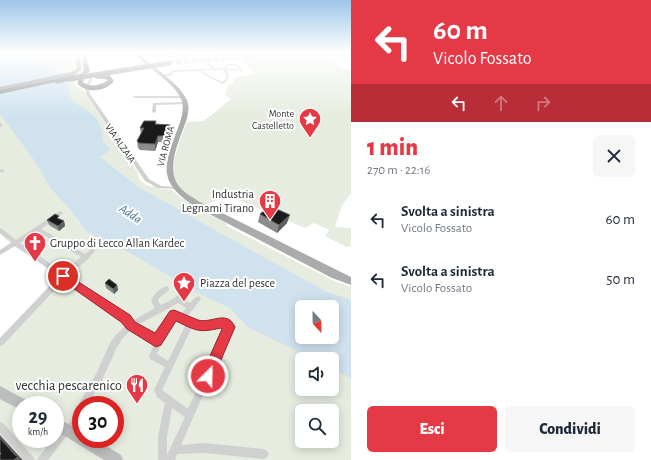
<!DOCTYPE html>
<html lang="it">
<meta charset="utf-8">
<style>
:root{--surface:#fff;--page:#f6f6f7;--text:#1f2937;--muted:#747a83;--accent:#e63946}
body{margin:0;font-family:"Alegreya Sans",sans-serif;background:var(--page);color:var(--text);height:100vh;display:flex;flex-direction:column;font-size:15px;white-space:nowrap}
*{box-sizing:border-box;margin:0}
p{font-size:13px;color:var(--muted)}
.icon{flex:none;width:22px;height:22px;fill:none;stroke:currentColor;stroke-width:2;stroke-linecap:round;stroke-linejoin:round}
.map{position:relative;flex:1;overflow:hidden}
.side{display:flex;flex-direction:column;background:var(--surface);width:300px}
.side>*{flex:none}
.guide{background:#e63946;color:#fff;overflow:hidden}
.needle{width:26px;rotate:158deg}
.fabs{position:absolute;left:295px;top:300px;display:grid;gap:8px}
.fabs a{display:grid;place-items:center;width:44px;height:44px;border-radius:6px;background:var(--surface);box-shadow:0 2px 10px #0003;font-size:20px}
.speed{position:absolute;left:12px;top:396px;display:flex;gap:8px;font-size:20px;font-weight:700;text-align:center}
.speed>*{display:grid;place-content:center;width:52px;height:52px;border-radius:50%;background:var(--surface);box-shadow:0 2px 10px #0003;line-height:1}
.speed small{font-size:10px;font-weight:400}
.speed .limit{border:6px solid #d22;background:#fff;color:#111}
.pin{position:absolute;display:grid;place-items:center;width:34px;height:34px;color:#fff;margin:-17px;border:2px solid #fff;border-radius:50%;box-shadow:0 1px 4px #0007}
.me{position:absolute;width:44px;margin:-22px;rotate:23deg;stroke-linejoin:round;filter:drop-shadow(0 0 3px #0008)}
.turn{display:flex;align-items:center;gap:14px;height:84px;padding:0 16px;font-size:18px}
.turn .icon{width:52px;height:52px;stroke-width:2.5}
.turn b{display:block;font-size:28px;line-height:34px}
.lanes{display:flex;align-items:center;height:38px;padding:0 16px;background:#0003;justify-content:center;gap:20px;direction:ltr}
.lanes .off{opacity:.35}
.round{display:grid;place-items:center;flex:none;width:42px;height:42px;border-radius:6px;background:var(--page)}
.headline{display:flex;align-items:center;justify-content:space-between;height:68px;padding:0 16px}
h1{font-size:24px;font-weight:800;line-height:30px;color:var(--accent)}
.primary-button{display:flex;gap:8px;margin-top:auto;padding:8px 16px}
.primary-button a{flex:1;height:46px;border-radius:6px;background:var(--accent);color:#fff;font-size:16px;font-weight:800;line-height:46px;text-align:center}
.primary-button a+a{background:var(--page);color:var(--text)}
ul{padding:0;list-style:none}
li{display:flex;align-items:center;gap:12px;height:60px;padding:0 16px}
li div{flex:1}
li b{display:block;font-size:15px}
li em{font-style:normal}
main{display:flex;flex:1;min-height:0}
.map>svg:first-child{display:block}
.green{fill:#e6ecdf;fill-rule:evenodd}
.water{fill:#cfe2ee;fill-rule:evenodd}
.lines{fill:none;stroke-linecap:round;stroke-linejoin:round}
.highway-tunnel{stroke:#d6d6d6;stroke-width:5;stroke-dasharray:5 2.5;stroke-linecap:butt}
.street{fill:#d0d0d0;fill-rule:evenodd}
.secondary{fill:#bdbdbd;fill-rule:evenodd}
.primary{fill:#ababab;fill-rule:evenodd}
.highway{fill:#9a9a9a;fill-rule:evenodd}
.highway-bridge{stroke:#9a9a9a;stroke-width:5}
.wall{fill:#8c8c8c}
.shaded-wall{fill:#5f5f5f}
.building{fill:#1a1a1a;stroke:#5f5f5f}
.route{fill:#e63946;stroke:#96252e}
.labels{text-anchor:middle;stroke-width:4;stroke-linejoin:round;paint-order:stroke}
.far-poi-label{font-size:10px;fill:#333;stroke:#fff;text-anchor:end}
.far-street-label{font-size:10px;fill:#333;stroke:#fff}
.poi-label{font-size:12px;fill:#333;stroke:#fff;text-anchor:start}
.water-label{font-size:13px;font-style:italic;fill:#3f7597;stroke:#fff}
.near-poi-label{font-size:14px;fill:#333;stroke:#fff;text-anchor:end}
</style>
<main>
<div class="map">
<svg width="351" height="460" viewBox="0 0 351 460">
<rect width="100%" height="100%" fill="#fff"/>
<!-- green -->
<path class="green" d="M0 53H85V71L75 81 74 83 76 87 82 88 138 173 139 179 146 185 153 187 152 185 161 189 172 190 180 197 196 208 226 223 227 226 332 280 351 287V460H0V345L62 276 12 245 0 234ZM302 307H332V337H302ZM302 359H332V389H302ZM21 405H55V439H21ZM81 405H115V439H81ZM302 411H332V441H302Z
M226 53H351V62L328 57 329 61 351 71V194L342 205 335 227 351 228V246L347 247 325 236 329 230 314 223 305 228 228 196 205 205C195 199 181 193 175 182 168 168 182 136 187 122L203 121 208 118 231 99 225 95 228 85 233 84V78L254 74C242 51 223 66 205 58Z"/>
<!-- water -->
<path class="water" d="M0 53H68L40 59 39 61 55 72 67 76C68 83 68 92 71 98 76 105 83 107 89 112 99 119 103 130 103 142L111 149 100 157 137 186 220 233 327 292 351 300V378L332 368V359H313L248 327 230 308 202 295 125 250 87 232 70 209 52 190 34 160 0 114ZM302 307H332V337H302Z"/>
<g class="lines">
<!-- highway-tunnel -->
<path class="highway-tunnel" d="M169 63 314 53"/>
<!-- street -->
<path class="street" d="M162 53C173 59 183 53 194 53L184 56 188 58 206 60 216 69 224 68 227 64H236L241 67V69H239L235 66H228L227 68 244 70 243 71 227 70 229 77 225 83 222 84 198 71 173 72 172 76H160L159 74H170L171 71 172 70 213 69 204 62 187 60 182 57 168 58 161 55 139 57 138 56ZM215 70H224L227 77 222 82 201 71Z
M90 78 92 79 89 88 90 94 149 179 161 186 175 187 177 188V189L158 188 145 181 86 94 85 88Z
M135 96H182L184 97 182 98H134L133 97Z
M185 102H186V104L156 105V112L154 113 152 112 153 103Z
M0 123 2 124V126L0 127Z
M0 169 4 170V172H0Z
M60 211 63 213 62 214 41 229 85 254 92 249H94L95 251 88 259 68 276 127 317 132 321 155 308 151 301C154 294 159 289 166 286L168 287 169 289 168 291 158 299V301L161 305 173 299 184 290 186 289 188 290 189 292 183 299 190 303C193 300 196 295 200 297L201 299 186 318 194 320C201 326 214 321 223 319L232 325 233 327 181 445 204 443 264 449 267 451 269 454 267 457 264 459 204 453 177 454 175 460H158V437L165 403 157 397 154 390 165 367 150 359 149 356 154 344 132 329 122 339 116 349 103 378 88 405H81V419L76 429 65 438 48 460H37L39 457 53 439H55C56 431 66 428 70 422 73 418 76 412 78 407L79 406V405L80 402 97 372 110 343 116 335 126 325 123 321 64 280 3 345 0 346V338L59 276 15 246 0 255V250L12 242 0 233V228L2 229 16 240ZM37 231 81 257 63 272 20 243ZM178 303 186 308 180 315 174 312 172 313 155 336 137 325 162 312ZM175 319 186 324 168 361 157 354 162 342 161 340ZM222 325 225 328 188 409 162 390 192 327C202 332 212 328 222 325ZM172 408 185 417 167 455V437Z
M0 422 3 423 33 457 35 460H24L0 433Z"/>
<!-- secondary -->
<path class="secondary" d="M0 386 28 401 30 405H21V410L0 399Z
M55 417 81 431V439H95L121 455 123 460H104L55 430Z"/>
<!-- primary -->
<path class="primary" d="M80 53H84L80 58 81 69 76 74 0 91V87L72 72 77 69 76 58Z
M134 53H139C153 69 177 80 187 100 190 108 188 116 185 124 179 141 166 168 178 185 184 193 192 197 200 202L351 277V285L332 278 194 206C155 180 165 164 179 125 182 117 184 109 182 101 175 82 147 68 134 53Z"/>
<!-- highway -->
<path class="highway" d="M84 53H88L86 57 90 71 84 76 0 94V90L80 74 84 71 82 57Z"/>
<!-- highway-bridge -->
<path class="highway-bridge" d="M69 79 169 63
M81 80 80 83C89 91 103 88 111 81L108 77 97 76
M57 81 75 77"/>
</g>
<!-- wall -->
<path class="wall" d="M156 124 170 125V131L166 143 158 142 155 151 140 150 138 148 137 141 141 134 140 128Z
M260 214 287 223 277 233 258 222Z
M60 219 64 221 65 226 59 231 49 225 47 220Z
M69 271 79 275 80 280 78 281 70 276Z
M105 283 117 285 118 290 114 294 106 288Z"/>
<!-- shaded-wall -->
<path class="shaded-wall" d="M170 125V131L166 143V136Z
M158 136V142L155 151V144Z
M290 215 287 223 277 233 279 225Z
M64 221 65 226 59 231 58 226Z
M79 275 80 280 78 281 77 276Z
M117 285 118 290 114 294 113 289Z
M0 435 20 457 23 460H14L15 455 0 438Z"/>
<!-- building -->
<path class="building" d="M144 121H156L155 124 170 125 166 136H158L155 144 139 143 137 141 144 128H140Z
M270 206 290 215 279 225 260 214Z
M55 214 59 216 57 218 64 221 58 226 47 220Z
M71 269 79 275 77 276 69 271Z
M109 279 117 285 113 289 105 283Z
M0 438 15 455 18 456 14 460H0V455L1 453 0 452Z"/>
<!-- sky -->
<linearGradient id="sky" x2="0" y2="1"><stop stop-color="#9ec6ea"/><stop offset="0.45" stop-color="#fff"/><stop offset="1" stop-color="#fff" stop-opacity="0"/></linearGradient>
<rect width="351" height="118" fill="url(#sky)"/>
<!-- route -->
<path class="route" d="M63 272 130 315 135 322 155 333 170 311 174 310C182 313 190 317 198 320 211 324 227 309 235 327L212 381 208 383 203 381 201 376 222 329 221 328C198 333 197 331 176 321L161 345 156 347 127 329 121 322 60 279 58 276 60 273Z"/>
<!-- icons -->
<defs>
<g id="sight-pin" transform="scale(1.15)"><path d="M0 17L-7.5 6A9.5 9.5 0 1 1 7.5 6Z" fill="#e63946" stroke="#fff"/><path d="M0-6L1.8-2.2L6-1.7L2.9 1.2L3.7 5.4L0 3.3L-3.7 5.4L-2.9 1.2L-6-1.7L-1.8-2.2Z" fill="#fff"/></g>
<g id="building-pin" transform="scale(1.15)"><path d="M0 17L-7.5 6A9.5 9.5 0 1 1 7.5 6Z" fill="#e63946" stroke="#fff"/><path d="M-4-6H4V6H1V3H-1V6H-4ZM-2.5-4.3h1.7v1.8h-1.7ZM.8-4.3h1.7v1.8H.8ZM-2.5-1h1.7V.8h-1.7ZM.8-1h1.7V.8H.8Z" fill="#fff"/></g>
<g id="church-pin" transform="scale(1.15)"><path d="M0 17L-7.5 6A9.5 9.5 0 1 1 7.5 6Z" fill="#e63946" stroke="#fff"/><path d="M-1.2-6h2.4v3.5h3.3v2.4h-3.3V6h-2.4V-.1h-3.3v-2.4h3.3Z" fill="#fff"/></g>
<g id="restaurant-pin" transform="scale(1.15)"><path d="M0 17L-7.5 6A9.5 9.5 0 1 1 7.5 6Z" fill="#e63946" stroke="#fff"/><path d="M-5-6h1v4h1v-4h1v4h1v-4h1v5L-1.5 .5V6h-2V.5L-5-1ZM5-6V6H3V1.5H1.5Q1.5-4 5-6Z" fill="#fff"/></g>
</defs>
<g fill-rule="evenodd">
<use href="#sight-pin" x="310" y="119"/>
<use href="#building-pin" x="270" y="201"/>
<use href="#church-pin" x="35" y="243"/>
<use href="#sight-pin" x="184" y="283"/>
<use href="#restaurant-pin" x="137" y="385"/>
</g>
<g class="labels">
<!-- far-poi labels -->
<g class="far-poi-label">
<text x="294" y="117">Monte<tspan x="294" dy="12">Castelletto</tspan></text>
</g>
<!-- far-street labels -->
<g class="far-street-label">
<text transform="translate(121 143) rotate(55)" y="4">VIA ALZAIA</text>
<text transform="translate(165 146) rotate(-75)" y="4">VIA ROMA</text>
</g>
<!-- poi labels -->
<g class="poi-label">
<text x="254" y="198" text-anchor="end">Industria<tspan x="254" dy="14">Legnami Tirano</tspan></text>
<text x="50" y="247">Gruppo di Lecco Allan Kardec</text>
<text x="200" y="287">Piazza del pesce</text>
</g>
<!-- water labels -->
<g class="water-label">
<text transform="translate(131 213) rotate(34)" y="5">Adda</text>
</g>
<!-- near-poi labels -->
<g class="near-poi-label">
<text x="122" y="390">vecchia pescarenico</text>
</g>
</g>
</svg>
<div class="fabs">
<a><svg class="needle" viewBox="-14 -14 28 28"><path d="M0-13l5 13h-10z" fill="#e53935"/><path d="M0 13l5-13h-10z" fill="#747a83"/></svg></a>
<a><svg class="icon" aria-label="sound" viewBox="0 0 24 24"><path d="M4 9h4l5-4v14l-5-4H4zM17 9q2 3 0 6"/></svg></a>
<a><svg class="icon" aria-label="search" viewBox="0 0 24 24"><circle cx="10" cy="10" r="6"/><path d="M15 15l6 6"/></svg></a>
</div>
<div class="speed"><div>29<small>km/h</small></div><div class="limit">30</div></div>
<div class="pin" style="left:63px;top:276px;background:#d93025"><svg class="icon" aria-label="arrive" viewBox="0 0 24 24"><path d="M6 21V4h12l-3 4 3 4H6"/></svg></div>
<svg class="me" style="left:208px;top:376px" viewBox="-20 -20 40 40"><circle r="17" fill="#e63946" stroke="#fff" stroke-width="3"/><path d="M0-11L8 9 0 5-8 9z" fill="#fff"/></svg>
</div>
<section class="side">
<div class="guide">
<div class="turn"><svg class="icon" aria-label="left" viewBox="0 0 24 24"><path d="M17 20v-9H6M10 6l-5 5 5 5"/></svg><div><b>60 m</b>Vicolo Fossato</div></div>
<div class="lanes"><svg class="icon" aria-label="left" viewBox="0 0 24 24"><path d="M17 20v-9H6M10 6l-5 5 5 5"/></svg><svg class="icon off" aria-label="ahead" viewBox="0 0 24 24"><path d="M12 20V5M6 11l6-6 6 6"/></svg><svg class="icon off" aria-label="right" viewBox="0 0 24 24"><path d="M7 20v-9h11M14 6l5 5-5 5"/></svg></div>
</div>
<div class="headline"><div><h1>1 min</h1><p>270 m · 22:16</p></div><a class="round"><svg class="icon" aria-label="close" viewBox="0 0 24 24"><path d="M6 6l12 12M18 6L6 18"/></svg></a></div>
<ul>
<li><svg class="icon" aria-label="left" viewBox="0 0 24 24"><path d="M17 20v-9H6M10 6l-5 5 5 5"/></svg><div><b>Svolta a sinistra</b><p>Vicolo Fossato</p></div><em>60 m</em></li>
<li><svg class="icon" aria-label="left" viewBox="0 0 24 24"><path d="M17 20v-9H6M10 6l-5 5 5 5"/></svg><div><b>Svolta a sinistra</b><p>Vicolo Fossato</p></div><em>50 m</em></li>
</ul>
<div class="primary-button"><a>Esci</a><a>Condividi</a></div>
</section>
</main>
